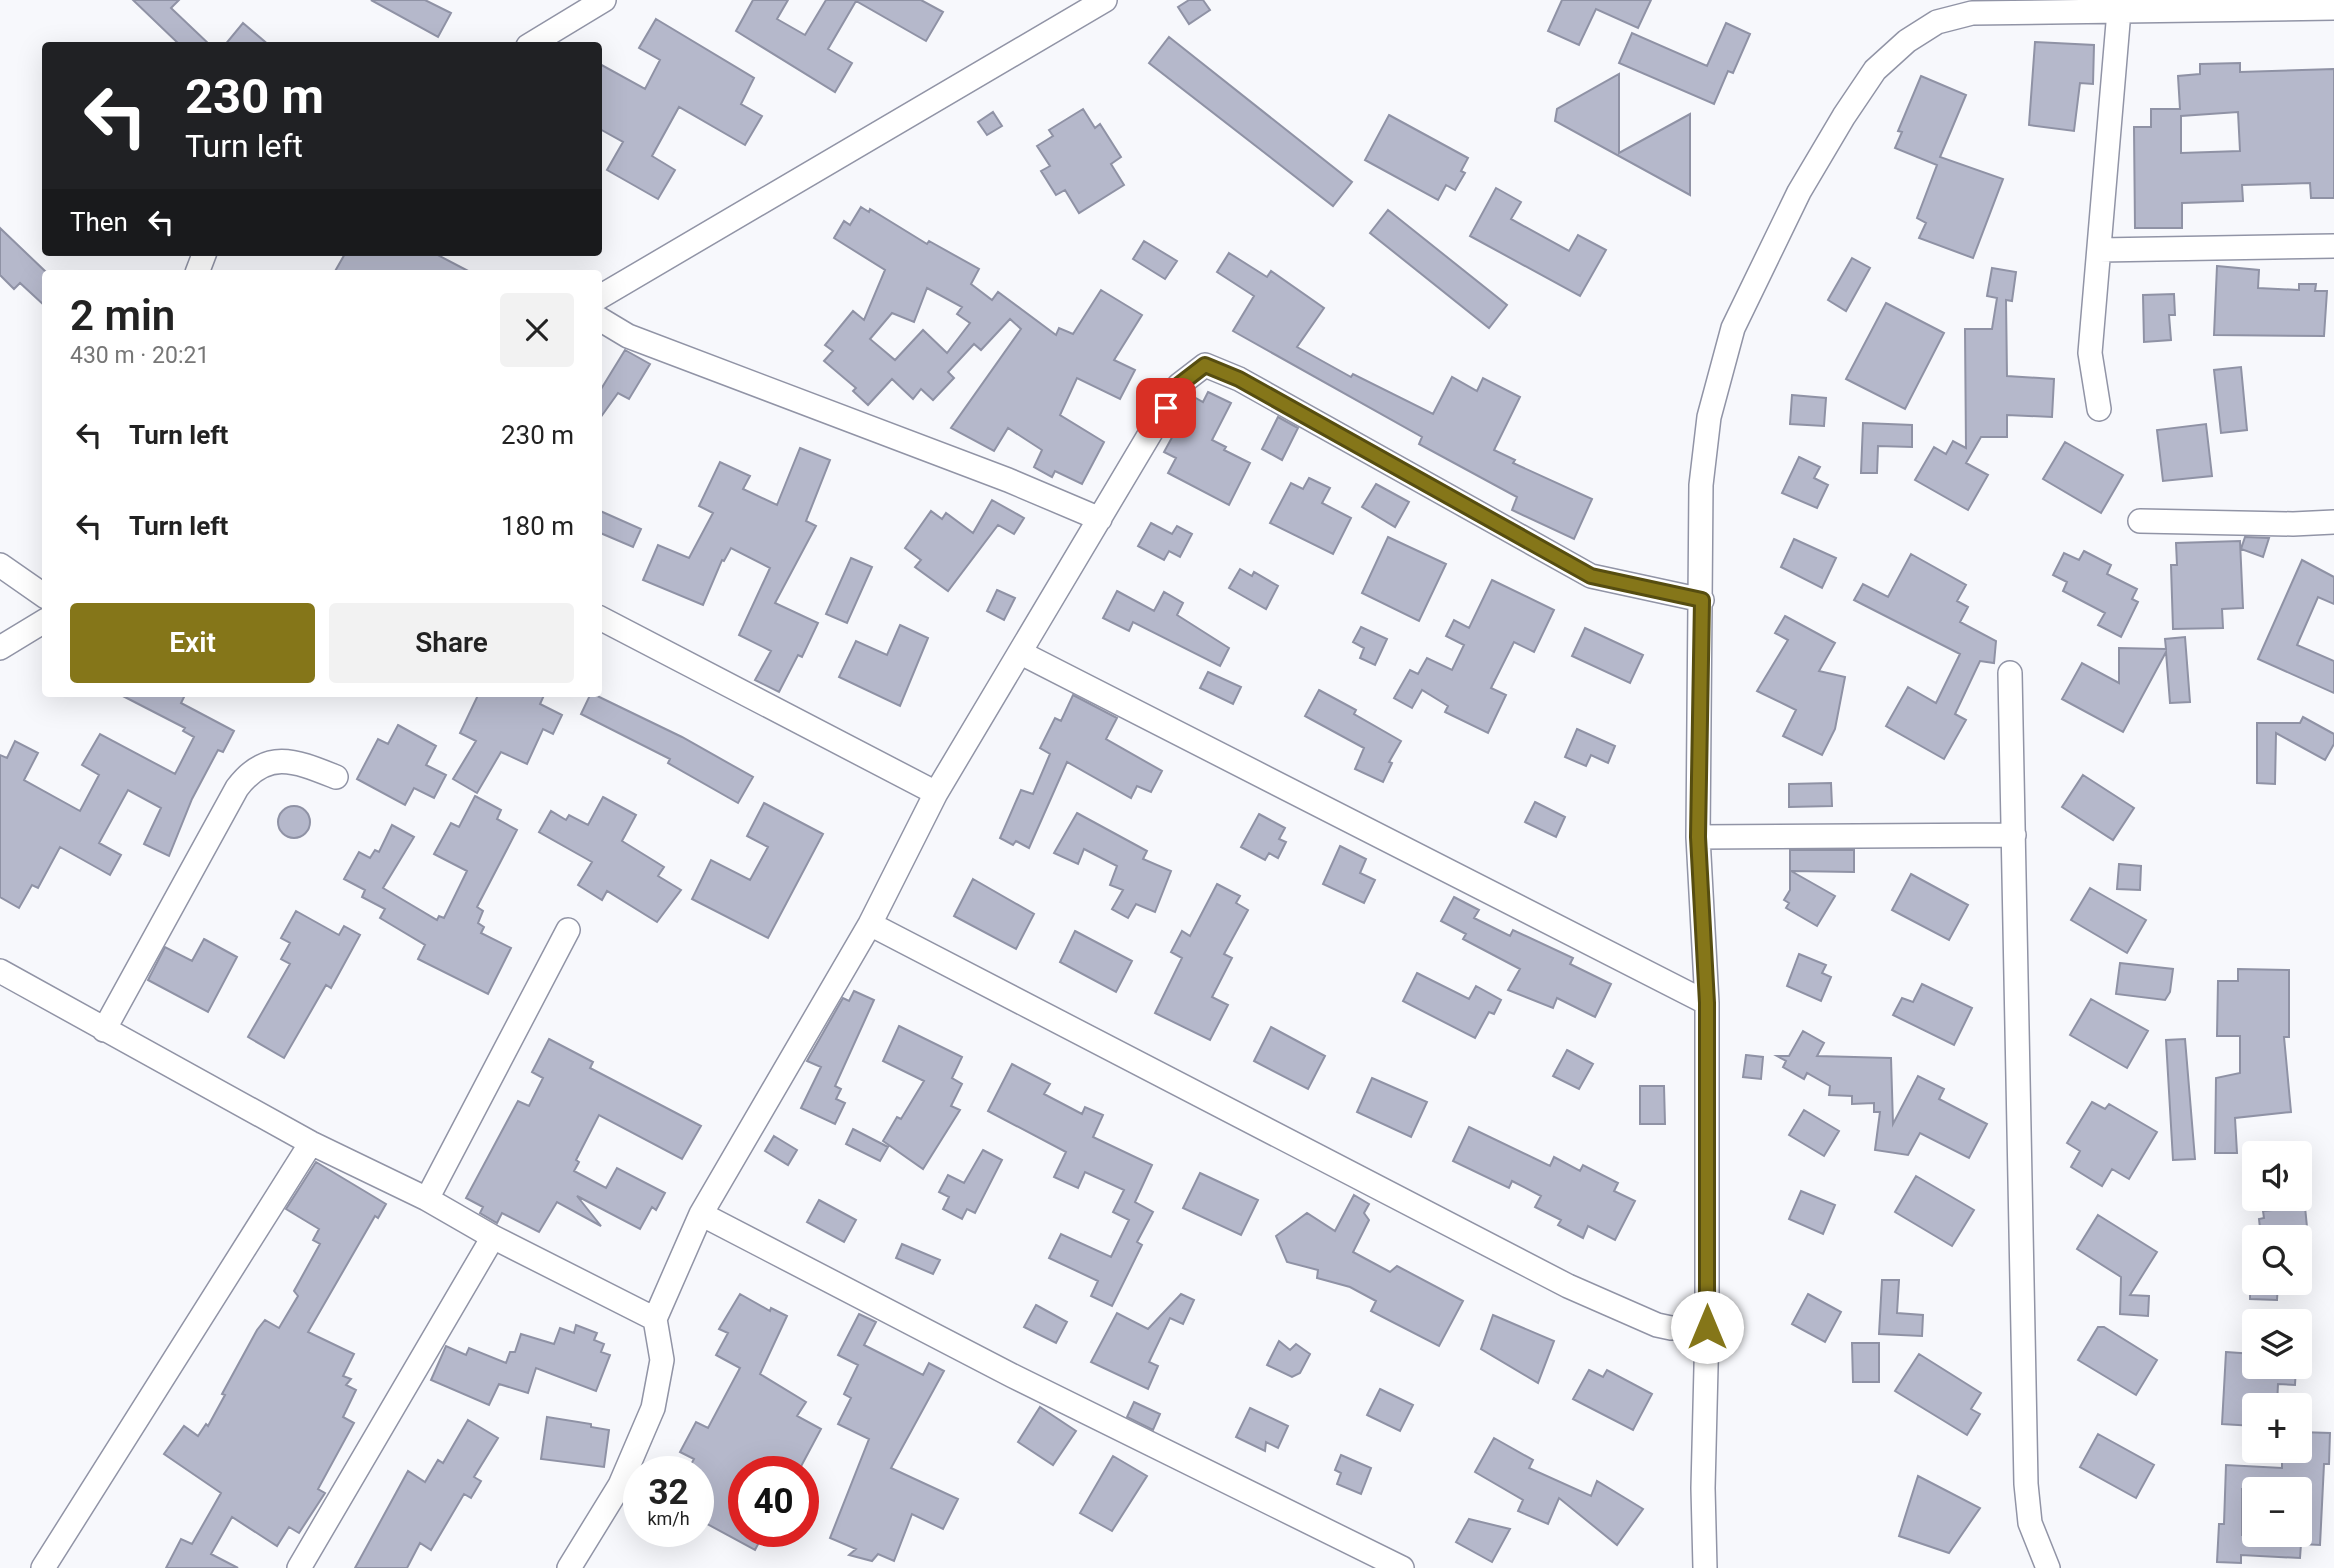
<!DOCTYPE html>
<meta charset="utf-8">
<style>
:root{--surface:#fff;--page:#f2f2f2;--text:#222;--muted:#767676;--accent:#857619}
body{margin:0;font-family:Roboto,sans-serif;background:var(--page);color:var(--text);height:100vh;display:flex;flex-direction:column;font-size:26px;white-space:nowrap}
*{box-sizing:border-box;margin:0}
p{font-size:23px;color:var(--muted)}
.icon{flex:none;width:38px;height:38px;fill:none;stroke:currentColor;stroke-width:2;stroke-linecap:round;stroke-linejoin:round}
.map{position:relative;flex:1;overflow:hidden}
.drawer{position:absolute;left:42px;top:270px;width:560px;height:427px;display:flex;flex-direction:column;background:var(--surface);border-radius:7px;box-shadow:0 7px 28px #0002}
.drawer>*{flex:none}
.top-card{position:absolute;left:42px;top:42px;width:560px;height:214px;border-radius:7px;box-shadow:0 7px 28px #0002;background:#202124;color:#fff;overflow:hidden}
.buttons{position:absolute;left:2242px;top:1141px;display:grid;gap:14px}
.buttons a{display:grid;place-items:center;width:70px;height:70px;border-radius:7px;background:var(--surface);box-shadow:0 7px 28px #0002;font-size:35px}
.speed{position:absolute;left:623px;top:1456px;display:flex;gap:14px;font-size:35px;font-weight:700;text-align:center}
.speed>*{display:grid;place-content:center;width:91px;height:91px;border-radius:50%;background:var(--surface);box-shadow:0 7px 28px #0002;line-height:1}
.speed small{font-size:18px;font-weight:400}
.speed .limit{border:10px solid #d22;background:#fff;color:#111}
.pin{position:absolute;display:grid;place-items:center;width:60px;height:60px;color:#fff;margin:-30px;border-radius:14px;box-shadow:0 4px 10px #0006}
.me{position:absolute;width:77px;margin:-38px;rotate:0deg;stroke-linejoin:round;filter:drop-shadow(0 0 5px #0008)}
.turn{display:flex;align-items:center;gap:24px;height:147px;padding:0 28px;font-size:32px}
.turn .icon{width:91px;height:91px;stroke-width:2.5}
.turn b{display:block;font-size:49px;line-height:60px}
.then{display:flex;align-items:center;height:66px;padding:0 28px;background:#0003;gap:14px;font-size:26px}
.round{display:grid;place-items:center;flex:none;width:74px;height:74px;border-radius:7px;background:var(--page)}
.headline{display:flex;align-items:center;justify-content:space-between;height:119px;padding:0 28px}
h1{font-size:42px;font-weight:600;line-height:52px}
.primary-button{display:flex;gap:14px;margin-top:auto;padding:14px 28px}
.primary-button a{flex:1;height:80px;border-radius:7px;background:var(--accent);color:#fff;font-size:28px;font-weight:600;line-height:80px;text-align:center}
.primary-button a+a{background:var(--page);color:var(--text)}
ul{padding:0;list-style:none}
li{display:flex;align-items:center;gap:21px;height:91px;padding:0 28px}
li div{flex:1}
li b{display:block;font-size:26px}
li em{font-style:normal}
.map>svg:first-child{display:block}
.building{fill:#b5b8cb;stroke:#8f92a5;stroke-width:2;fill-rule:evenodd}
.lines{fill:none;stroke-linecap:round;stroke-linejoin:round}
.minor-casing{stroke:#9194a6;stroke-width:26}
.minor{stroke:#fff;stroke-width:23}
.route-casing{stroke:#564d10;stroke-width:18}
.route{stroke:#857619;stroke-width:12}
</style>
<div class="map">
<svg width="2334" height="1568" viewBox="0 0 2334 1568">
<rect width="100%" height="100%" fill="#f7f8fc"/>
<!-- building -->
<path class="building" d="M133 0H179L171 8 211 46H181Z
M371 0H425L451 13 438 37Z
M753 0H788L777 19 805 35 826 0H921L943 12 926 41 856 1 828 49 852 63 835 92 736 31Z
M1189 0H1203L1210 10 1189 24 1178 7Z
M1562 0H1651L1638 28 1596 9 1579 45 1548 31Z
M656 19 754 78 741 104 762 116 745 145 679 107 652 156 675 170 658 199 607 170 623 142 598 128V63L645 89 660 60 639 48Z
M243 23 270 46H224Z
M1726 23 1750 34 1733 73 1728 71 1714 104 1619 63 1632 33 1707 66Z
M1169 37 1352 182 1333 206 1149 63Z
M2035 42 2094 45 2093 84 2080 83 2074 131 2029 125Z
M2240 63V72L2334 69V198H2311L2310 183 2242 185 2243 201 2182 203V228H2135L2134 127H2151V109H2180L2178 76 2200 74V64ZM2238 112 2240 151 2181 153V116Z
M1619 74V153L1690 114V195L1555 121 1557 109Z
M1921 76 1966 95 1940 157 2003 179 1973 258 1919 238 1926 223 1917 218 1937 165 1895 148 1902 132 1898 131Z
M1083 109 1095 128 1100 124 1121 157 1111 164 1124 185 1079 213 1065 190 1056 195 1041 171 1050 166 1037 146 1053 136 1049 130Z
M993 112 1002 126 987 135 978 122Z
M1389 115 1468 158 1461 171 1465 173 1455 190 1446 185 1438 200 1365 160Z
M1496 188 1521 202 1511 219 1569 251 1578 235 1606 250 1580 296 1470 236Z
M861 207 869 212 870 209 927 244 929 241 979 269 971 284 992 300 998 292 1056 335 1059 328 1073 334 1101 290 1142 315 1114 360 1135 370 1120 399 1077 378 1060 415 1104 442 1082 484 1055 471 1052 477 1034 467 1042 450 1008 428 994 451 951 428 1021 329 1010 319 981 350 974 344 948 372 954 378 933 400 921 389 913 399 892 379 868 405 853 391 856 388 824 361 833 351 825 345 853 311 864 320 885 270 834 238 844 221 850 225ZM927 288 962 307 957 314 970 323 947 353 923 330 895 360 870 339 892 313 914 322Z
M1388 210 1507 305 1489 328 1370 233Z
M0 228 46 272V307L20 283 14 289 0 275Z
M1144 241 1177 261 1165 279 1133 259Z
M346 252H432L472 273H334Z
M1229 253 1267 277 1271 271 1324 308 1297 347 1351 377 1353 374 1433 414 1452 377 1477 391 1483 378 1520 397 1494 450 1515 460 1513 463 1592 499 1574 539 1512 510 1517 497 1419 444 1422 437 1233 331 1254 296 1217 272Z
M1852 258 1870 268 1846 311 1828 300Z
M2217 266 2259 270 2258 288 2299 290V284H2316L2315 291H2327L2324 336 2214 335Z
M1992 268 2016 272 2012 301 2006 300 2007 376 2054 379 2052 417 2007 415V437H1981L1966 463 1988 475 1968 510 1915 480 1934 447 1946 454 1953 441 1966 448 1965 329H1992L1997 298 1987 296Z
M2174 294 2175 315H2169L2171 340 2144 342 2143 295Z
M1886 303 1944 333 1905 409 1846 379Z
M625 350 650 364 629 399 618 393 598 421V394Z
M2241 367 2247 430 2221 433 2214 370Z
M1208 392 1231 403 1212 440 1226 447 1224 450 1250 463 1229 505 1168 473 1176 458 1164 452 1194 397 1203 402Z
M1792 395 1826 398 1824 426 1790 424Z
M1278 417 1298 428 1282 460 1262 449Z
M1863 423 1912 425V447L1878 446 1877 473H1861Z
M2206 424 2212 476 2163 481 2157 430Z
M2065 442 2123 475 2101 513 2043 479Z
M800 448 830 460 806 521 816 526 775 603 818 623 802 657 798 655 779 692 755 680 771 651 739 635 770 568 731 548 724 561 722 560 703 605 643 580 658 545 689 558 713 513 699 506 720 462 750 476 743 489 777 505Z
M1799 457 1820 467 1814 478 1828 485 1817 508 1782 493Z
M1309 478 1330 488 1322 503 1351 518 1333 554 1270 523 1291 483 1303 489Z
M1376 484 1409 502 1395 527 1362 507Z
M992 500 1024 518 1014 534 998 525 948 591 915 567 921 560 905 548 931 511 942 519 946 513 973 533Z
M598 510 641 529 633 547 598 532Z
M1151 523 1172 534 1177 526 1192 534 1180 557 1169 551 1164 560 1138 546Z
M1388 537 1446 564 1419 621 1362 593Z
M2245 537 2269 538 2263 557 2241 549Z
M1794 539 1836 558 1822 588 1781 567Z
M2240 541 2243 608 2222 609 2223 628 2173 629 2171 565H2177L2176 543Z
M2084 551 2111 565 2107 574 2137 589 2132 599 2138 602 2121 637 2098 625 2105 613 2063 591 2067 582 2053 575 2064 553 2079 560Z
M1911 554 1966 585 1957 601 1968 607 1960 622 1996 641 1994 663 1980 661 1955 714 1966 720 1944 759 1886 726 1908 687 1936 703 1960 654 1854 600 1863 584 1888 597Z
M851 558 872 567 847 623 826 614Z
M2302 560 2334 577V604L2318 597 2297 645 2334 661V693L2258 659Z
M1240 569 1252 576 1254 572 1278 586 1266 609 1229 588Z
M1492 580 1554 610 1534 652 1514 642 1491 688 1506 695 1488 733 1445 712 1448 706 1422 690 1412 708 1394 698 1410 670 1418 674 1427 658 1452 670 1464 645 1446 636 1454 620 1469 628Z
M997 590 1015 598 1004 620 987 611Z
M1117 591 1154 611 1164 592 1183 603 1177 615 1229 648 1220 666 1133 622 1129 631 1103 618Z
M1785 616 1835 643 1819 671 1845 677 1835 729 1822 755 1783 736 1796 710 1757 691 1788 640 1775 633Z
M900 625 928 638 900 706 839 677 856 641 887 655Z
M1361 627 1387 639 1375 665 1360 658 1364 648 1353 642Z
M1585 628 1643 655 1630 683 1572 656Z
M2185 637 2190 702 2170 703 2166 652 2123 732 2062 699 2082 663 2119 683V648L2166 649 2165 639Z
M1208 672 1241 687 1233 704 1200 688Z
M1319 690 1356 710 1354 714 1401 741 1389 762 1392 763 1383 782 1355 769 1364 748 1305 716Z
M117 693H186L181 703 234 731 223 752 218 750 192 799 169 856 144 844 161 808 128 790 99 843 121 855 110 875 60 847 38 888 32 885 19 908 0 897V755L7 758 15 741 38 753 24 780 80 811 99 775 82 765 100 734 175 774 194 737 183 731 185 728Z
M479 693H545L540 704 562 715 553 734 543 729 527 764 501 752 477 793 453 779 476 741 460 733Z
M591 693 682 737 753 777 738 803 668 763 670 759 581 714Z
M1073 695 1117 718 1106 739 1162 771 1151 792 1137 786 1131 798 1067 762 1029 848 1016 841 1013 845 1000 838 1021 790 1033 794 1050 754 1040 748 1055 718 1061 721Z
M2303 717 2334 734V744L2325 760 2276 733 2275 784 2257 783V723H2300Z
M398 725 436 746 426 765 446 775 434 798 414 788 405 805 357 779 378 739 388 744Z
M1577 729 1615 746 1608 763 1591 755 1586 766 1565 757Z
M2083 775 2134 808 2113 840 2062 807Z
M1831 783 1832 806 1789 807V784Z
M475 796 501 810 497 819 517 830 477 907 483 911 478 923 484 927 481 933 511 948 488 994 418 959 425 945 380 918 385 909 362 897 365 890 344 879 359 852 370 858 375 850 379 852 392 825 414 837 383 888 437 920 439 916 444 918 467 871 434 854 451 823 459 827Z
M603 797 636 815 622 841 664 867 658 876 681 890 657 922 607 891 602 900 578 885 592 862 539 832 551 811 566 820 569 815 588 825Z
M1535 802 1565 817 1556 837 1525 822Z
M764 803 823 834 768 938 692 899 711 860 750 880 768 847 747 836Z
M278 822a16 16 0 1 1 32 0a16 16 0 1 1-32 0Z
M1077 813 1147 851 1143 859 1171 871 1155 912 1136 904 1128 918 1112 909 1123 890 1110 885 1117 866 1084 849 1078 864 1054 853Z
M1259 814 1285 828 1279 839 1286 842 1278 858 1269 853 1265 860 1241 847Z
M1340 846 1366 859 1360 873 1375 880 1364 903 1323 884Z
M1790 850H1854V872L1791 871 1835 896 1817 926 1786 908 1789 903 1784 900 1790 890Z
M2119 864 2141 866 2140 890 2117 889Z
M1911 874 1968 905 1949 940 1892 910Z
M973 879 1034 914 1016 949 954 916Z
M1217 884 1240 896 1236 903 1248 910 1224 954 1232 958 1212 997 1228 1005 1210 1040 1155 1013 1182 958 1171 952 1182 931 1190 936Z
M2090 888 2146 920 2127 953 2071 920Z
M1454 897 1479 910 1474 918 1510 936 1513 930 1573 958 1570 964 1611 984 1595 1017 1557 998 1553 1008 1508 990 1520 969 1463 939 1466 934 1441 921Z
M296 911 339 935 344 926 360 935 331 988 326 985 284 1058 248 1037 290 964 281 959 290 943 281 938Z
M1075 931 1132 961 1116 992 1060 962Z
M204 939 237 957 208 1012 148 980 165 947 192 961Z
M1799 954 1826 965 1822 973 1831 977 1821 1001 1787 986Z
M2120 963 2173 969 2170 992 2165 1000 2116 994Z
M2238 969 2289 970V1037H2284L2291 1112 2235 1118 2237 1153H2215L2216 1078 2240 1073V1036H2217L2218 981H2238Z
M1417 973 1469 999 1476 986 1501 1000 1494 1014 1489 1012 1475 1038 1403 1001Z
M1922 984 1972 1008 1954 1045 1893 1015 1902 998 1913 1002Z
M854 991 874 1000 835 1086 841 1089 836 1099 845 1103 835 1124 801 1108 821 1067 807 1061 843 998 849 1001Z
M2091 999 2148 1031 2127 1068 2070 1035Z
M899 1026 962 1057 952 1078 962 1084 951 1106 960 1110 923 1169 883 1141 897 1117 901 1119 924 1081 883 1061Z
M1271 1027 1325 1056 1308 1089 1254 1061Z
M1803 1031 1824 1043 1817 1056 1891 1058 1893 1124 1918 1076 1944 1089 1939 1099 1987 1124 1969 1158 1920 1133 1908 1155 1875 1150 1880 1112H1874V1103L1852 1104V1096L1829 1095 1830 1086 1807 1073 1804 1079 1783 1067 1786 1061 1777 1056H1789Z
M549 1039 593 1062 590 1068 701 1126 682 1159 599 1115 576 1160 579 1162 574 1171 606 1188 617 1168 665 1193 656 1210 652 1207 640 1229 577 1196 601 1226 557 1202 539 1232 502 1213 497 1223 480 1213 483 1207 466 1198 518 1101 529 1106 543 1078 532 1072Z
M2185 1039 2195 1159 2173 1160 2166 1040Z
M1567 1050 1593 1064 1579 1089 1553 1076Z
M1746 1055 1763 1057 1761 1079 1743 1077Z
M1012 1064 1050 1084 1044 1094 1082 1114 1085 1107 1103 1115 1093 1137 1152 1165 1135 1202 1153 1212 1137 1242 1142 1245 1112 1306 1091 1296 1098 1281 1049 1258 1061 1234 1111 1257 1129 1220 1113 1212 1124 1190 1085 1172 1078 1188 1054 1177 1066 1152 988 1111Z
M1372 1078 1427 1102 1411 1137 1357 1112Z
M1640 1086H1664L1665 1124H1640Z
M2092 1102 2105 1109 2109 1104 2157 1132 2129 1179 2112 1169 2102 1186 2071 1167 2080 1151 2067 1143Z
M1804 1110 1839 1131 1824 1156 1789 1135Z
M1469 1127 1550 1166 1554 1157 1580 1171 1583 1165 1618 1183 1614 1191 1635 1201 1615 1240 1588 1226 1583 1238 1558 1225 1561 1220 1535 1207 1541 1196 1512 1181 1509 1188 1453 1161Z
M853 1129 888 1147 880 1161 846 1144Z
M774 1136 797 1150 788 1165 765 1151Z
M983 1150 1002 1160 975 1213 967 1209 962 1219 943 1209 949 1197 939 1192 948 1175 964 1183Z
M316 1162 386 1204 378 1218 375 1216 308 1332 354 1354 343 1376 351 1379 346 1385 356 1390 343 1417 354 1423 318 1489 325 1493 299 1533 289 1527 277 1546 232 1517 211 1554 238 1568H166L181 1539 192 1544 221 1493 164 1454 184 1426 198 1436 206 1424 208 1426 225 1395 222 1394 257 1330 265 1320 279 1328 298 1296 294 1291 320 1244 313 1240 319 1229 286 1209Z
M1200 1173 1258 1200 1241 1235 1183 1208Z
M1916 1176 1974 1210 1952 1246 1895 1212Z
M1801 1191 1835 1205 1823 1234 1789 1219Z
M1354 1195 1369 1204 1364 1213 1369 1220 1353 1252 1390 1272 1397 1266 1463 1301 1439 1346 1371 1311 1376 1301 1350 1287 1317 1278 1318 1270 1287 1262 1276 1236 1307 1213 1335 1231Z
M819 1200 856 1220 844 1242 807 1222Z
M2305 1207 2308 1237H2261L2259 1219 2264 1218 2263 1211Z
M2098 1215 2157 1252 2130 1295 2149 1296 2148 1316 2120 1314 2121 1277 2077 1249Z
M902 1244 940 1260 933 1274 896 1258Z
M1882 1280H1899L1897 1313 1923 1315 1922 1336 1879 1334Z
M2250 1283H2278L2277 1300 2250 1299Z
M740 1294 770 1311 771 1308 787 1316 760 1374 806 1402 797 1416 821 1429 798 1472H744V1531H765L755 1550 698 1519V1472H687L694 1459 680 1452 696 1422 708 1428 740 1368 716 1355 728 1333 719 1329Z
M1181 1294 1194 1300 1183 1324 1170 1318 1149 1362 1158 1366 1148 1389 1091 1362 1117 1313 1148 1329Z
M1808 1294 1841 1312 1825 1342 1792 1324Z
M1036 1305 1067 1322 1056 1343 1024 1327Z
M859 1314 876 1322 864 1345 923 1375 929 1363 944 1371 891 1468 958 1499 943 1529 912 1514 894 1561 878 1554 872 1561 849 1555 856 1549 830 1538 869 1439 838 1424 851 1398 844 1394 858 1365 838 1355Z
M1493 1315 1554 1341 1538 1383 1481 1349Z
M576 1325 597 1333 594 1340 604 1344 601 1352 610 1355 596 1391 536 1368 528 1393 499 1384 489 1405 431 1380 446 1346 466 1355 469 1348 506 1363 510 1352H515L521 1334 554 1344 560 1328 574 1333Z
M2098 1327H2104L2157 1360 2136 1395 2078 1360Z
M1279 1341 1290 1350 1296 1344 1310 1354 1300 1373 1292 1377 1267 1365Z
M1852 1343H1879V1382H1853Z
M2226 1352 2254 1354V1367H2296L2295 1385 2278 1384 2277 1405H2254V1426L2222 1424Z
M1919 1354 1981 1393 1971 1409 1980 1414 1967 1435 1895 1391Z
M1589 1370 1603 1377 1607 1370 1652 1394 1633 1430 1573 1399Z
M1380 1389 1413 1405 1400 1431 1367 1415Z
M1134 1402 1160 1414 1153 1430 1127 1417Z
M1040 1407 1076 1431 1053 1465 1018 1442Z
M1250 1408 1288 1426 1278 1448 1266 1442 1265 1451 1236 1437Z
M547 1417 591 1424V1427L609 1430 604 1467 541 1459Z
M468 1420 498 1438 474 1477 481 1481 471 1498 464 1494 431 1550 420 1543 407 1568H355L408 1471 425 1482 438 1460 443 1463Z
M2300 1432 2330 1433 2329 1464H2324L2320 1545 2301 1544 2300 1558 2241 1555V1563L2217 1562 2219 1524H2224L2226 1465 2282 1468V1451H2300ZM2242 1489H2300V1535H2242Z
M2098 1434 2154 1465 2136 1498 2080 1467Z
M1494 1438 1533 1460 1529 1468 1591 1496 1597 1481 1643 1509 1617 1545 1559 1498 1548 1524 1518 1511 1523 1500 1475 1472Z
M1341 1455 1371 1468 1361 1494 1337 1484 1341 1473 1335 1470Z
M1113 1456 1147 1476 1112 1531 1080 1513Z
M1918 1476 1980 1508 1949 1553 1899 1536Z
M1469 1519 1510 1529 1492 1562 1456 1542Z"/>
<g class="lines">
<!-- minor casing -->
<g class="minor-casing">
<path id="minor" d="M528 46 604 0
M2100 250 2334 246
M197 273 205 252
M598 298 1105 0
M598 318 628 336 1008 480 1100 519
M2099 409 2090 353 2119 11
M2140 521 2293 524 2334 522
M0 565 46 597
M598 617 936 793
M0 648 46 620
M1021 653 1707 1003
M2010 673 2026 1484 2030 1523 2048 1568
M1698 837 2014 835
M870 924 1568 1286 1657 1325 1671 1328 1707 1327
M0 971 311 1143 427 1199 493 1237 655 1319
M104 1030 237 788C267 748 296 761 336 777
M427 1199 568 930
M701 1214 1013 1376 1402 1568
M43 1568 311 1143
M299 1568 493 1237
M569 1568 620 1485 653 1408 662 1360 655 1319 701 1214 870 924 936 793 1179 385 1205 365 1239 379 1591 576 1702 600
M1705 1568 1703 1488 1707 1327V1003L1698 837 1701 485 1709 417 1733 328 1799 192 1844 116 1875 70 1907 41 1937 22 1972 13 2334 8"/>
</g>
<!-- minor -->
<use href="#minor" class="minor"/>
</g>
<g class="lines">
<!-- route casing -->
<g class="route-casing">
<path id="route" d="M1166 408 1179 385 1205 365 1239 379 1591 576 1702 600 1698 837 1707 1003V1327"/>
</g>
<!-- route -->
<use href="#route" class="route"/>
</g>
</svg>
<div class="buttons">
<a><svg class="icon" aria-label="sound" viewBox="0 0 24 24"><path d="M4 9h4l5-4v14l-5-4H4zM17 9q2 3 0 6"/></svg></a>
<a><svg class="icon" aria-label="search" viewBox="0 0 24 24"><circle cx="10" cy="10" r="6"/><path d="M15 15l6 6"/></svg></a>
<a><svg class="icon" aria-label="layers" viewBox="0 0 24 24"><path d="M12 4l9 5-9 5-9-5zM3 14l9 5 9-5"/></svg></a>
<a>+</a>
<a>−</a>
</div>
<div class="speed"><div>32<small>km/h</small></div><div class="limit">40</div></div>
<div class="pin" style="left:1166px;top:408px;background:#d93025"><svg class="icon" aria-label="arrive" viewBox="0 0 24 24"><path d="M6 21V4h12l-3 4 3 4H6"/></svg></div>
<svg class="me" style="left:1707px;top:1327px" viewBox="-20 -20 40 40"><circle r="19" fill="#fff"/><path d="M0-13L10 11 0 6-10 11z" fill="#857619"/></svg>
<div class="top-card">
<div class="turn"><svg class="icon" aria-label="left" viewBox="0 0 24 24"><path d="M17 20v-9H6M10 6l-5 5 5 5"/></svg><div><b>230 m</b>Turn left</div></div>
<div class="then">Then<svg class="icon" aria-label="left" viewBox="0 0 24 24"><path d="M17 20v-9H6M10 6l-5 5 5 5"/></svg></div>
</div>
<section class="drawer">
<div class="headline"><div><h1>2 min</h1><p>430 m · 20:21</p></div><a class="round"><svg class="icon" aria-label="close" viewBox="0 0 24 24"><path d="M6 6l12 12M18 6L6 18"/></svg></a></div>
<ul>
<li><svg class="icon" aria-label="left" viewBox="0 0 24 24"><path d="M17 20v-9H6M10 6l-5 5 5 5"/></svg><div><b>Turn left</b></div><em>230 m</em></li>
<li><svg class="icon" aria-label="left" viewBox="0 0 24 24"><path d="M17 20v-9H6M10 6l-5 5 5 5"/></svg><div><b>Turn left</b></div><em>180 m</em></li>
</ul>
<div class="primary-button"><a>Exit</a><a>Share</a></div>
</section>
</div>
